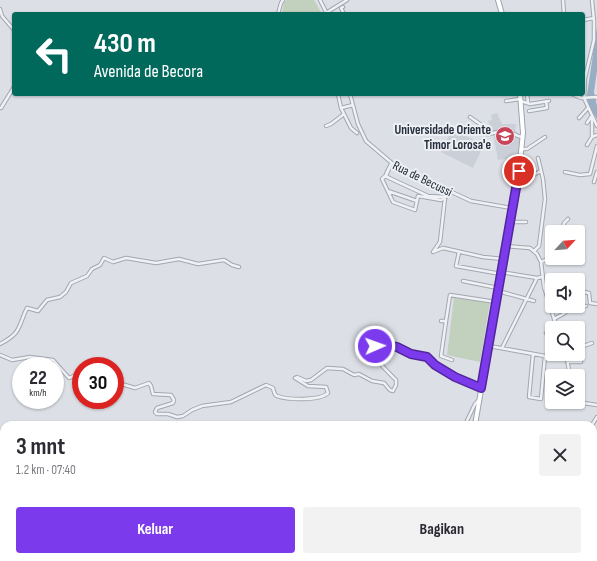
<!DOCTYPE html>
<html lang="id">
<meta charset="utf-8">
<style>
:root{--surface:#fff;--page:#f2f2f3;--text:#2b2b33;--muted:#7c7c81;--accent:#7c3aed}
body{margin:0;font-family:"Sofia Sans Condensed",sans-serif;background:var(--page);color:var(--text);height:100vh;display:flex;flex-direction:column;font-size:15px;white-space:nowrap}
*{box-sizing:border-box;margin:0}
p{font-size:13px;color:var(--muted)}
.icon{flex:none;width:22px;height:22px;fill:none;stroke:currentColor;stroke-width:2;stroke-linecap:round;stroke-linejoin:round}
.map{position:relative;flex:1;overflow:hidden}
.sheet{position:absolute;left:0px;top:421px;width:597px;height:140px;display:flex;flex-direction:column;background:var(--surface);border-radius:12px 12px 0 0;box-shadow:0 1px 3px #0004}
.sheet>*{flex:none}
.top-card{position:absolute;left:12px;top:12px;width:573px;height:84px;border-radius:4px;box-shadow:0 1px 3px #0004;background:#00695c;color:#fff;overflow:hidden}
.needle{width:26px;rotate:64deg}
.tools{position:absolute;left:545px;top:225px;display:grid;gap:8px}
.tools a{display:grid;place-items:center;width:40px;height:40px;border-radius:4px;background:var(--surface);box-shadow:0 1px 3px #0004;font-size:20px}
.speed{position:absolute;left:12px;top:357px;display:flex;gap:8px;font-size:20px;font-weight:700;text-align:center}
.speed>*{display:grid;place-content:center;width:52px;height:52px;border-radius:50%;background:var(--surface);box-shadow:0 1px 3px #0004;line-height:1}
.speed small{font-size:10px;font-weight:400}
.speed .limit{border:6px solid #d22;background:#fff;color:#111}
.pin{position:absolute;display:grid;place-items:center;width:34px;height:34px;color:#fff;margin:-17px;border:2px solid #fff;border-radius:50%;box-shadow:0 1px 4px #0007}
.me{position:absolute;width:44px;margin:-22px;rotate:88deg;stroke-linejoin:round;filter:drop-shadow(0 0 3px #0008)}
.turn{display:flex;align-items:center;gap:14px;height:84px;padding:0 16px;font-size:18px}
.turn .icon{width:52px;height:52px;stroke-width:2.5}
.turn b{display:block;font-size:28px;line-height:34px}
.round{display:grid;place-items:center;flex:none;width:42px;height:42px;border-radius:4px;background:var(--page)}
.summary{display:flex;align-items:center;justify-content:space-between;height:68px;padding:0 16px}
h1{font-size:24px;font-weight:700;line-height:30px}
.button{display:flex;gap:8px;margin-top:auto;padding:8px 16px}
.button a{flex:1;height:46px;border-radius:4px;background:var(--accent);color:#fff;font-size:16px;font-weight:700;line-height:46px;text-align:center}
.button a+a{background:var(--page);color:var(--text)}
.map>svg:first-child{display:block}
.built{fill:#cbcfd8}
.green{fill:#c2d0be}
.water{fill:#98aec5}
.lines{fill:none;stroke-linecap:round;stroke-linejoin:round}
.minor-casing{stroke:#a2a7b0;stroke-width:4.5}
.major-casing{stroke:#9ca5b1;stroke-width:6}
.minor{stroke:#eff1f5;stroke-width:2.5}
.major{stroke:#fff;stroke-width:4}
.route-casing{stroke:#51269a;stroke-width:10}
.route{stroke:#7c3aed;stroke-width:7}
.labels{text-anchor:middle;stroke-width:4;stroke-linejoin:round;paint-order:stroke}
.poi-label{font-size:13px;font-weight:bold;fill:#272e3c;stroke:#eceff4;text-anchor:end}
.street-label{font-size:13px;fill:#272e3c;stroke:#eceff4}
</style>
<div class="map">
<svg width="597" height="561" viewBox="0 0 597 561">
<rect width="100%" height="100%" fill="#dce0e6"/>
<!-- built -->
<path class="built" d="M497 113 502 124H516L515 136 522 137 520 157 498 160 493 133 488 121 492 120 491 115Z
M452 129 480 143 477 149 481 151 473 168 441 152Z"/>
<!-- green -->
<path class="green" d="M287 0H314L322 14H282L284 2Z
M454 298 490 302 480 362 447 355Z"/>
<!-- water -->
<path class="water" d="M597 27V71L594 92 597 106V119L589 108 587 95Z"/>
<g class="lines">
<!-- minor casing -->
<g class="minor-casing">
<path id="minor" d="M320 0 327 14
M563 0 564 14
M592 0 594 21V40L585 78 584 98 597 126
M343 7 341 8 344 14
M0 9 2 16 14 30
M326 13 347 0
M278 14 281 3 283 0
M583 20 594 18
M338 94 341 108
M350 94 358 124 366 141 400 170 428 181 471 201 512 208
M527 94 528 102
M572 94 581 98 596 97 597 98
M506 101 520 99
M521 101 530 104 549 101
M353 105 341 108 351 128 357 133
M1 108 14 87
M529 111 547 108 546 101
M470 117 480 124 487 134C493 134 500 130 507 131 513 132 515 136 522 137
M579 118 588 108
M587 123 591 117 592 118V137
M326 126 331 124 344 114
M587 145 592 137 597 135
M522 149H527L545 137
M565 172 580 175 590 174 597 146
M385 176 428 196 446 197 441 200 418 196 415 210 393 202 382 179Z
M386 176V174L391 164 386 176
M518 181H522L541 171
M594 182 597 172
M388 191 417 201
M510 222H526
M562 232 564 223 568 219
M506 246 530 248 537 254 541 262 544 287 557 328
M535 250 539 246 545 199 543 179 538 158
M433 252 443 248 483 257 503 259
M433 252 440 242 446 189
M459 252 456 266 501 274
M541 262 552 257
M501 272 537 278 542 277
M463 281 498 288
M498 291 534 301
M578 298 584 292 589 293 590 303 597 304
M578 306H586
M554 319 565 313 570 306
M441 321H446L450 295 496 302
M446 321 441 356 452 360
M546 333 550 339 552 338
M0 344C22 333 18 326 27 308L38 311 47 300 60 297 66 292 71 283 87 276 92 269 100 265 104 258 113 262 126 258 156 263 179 259 198 264 224 260 232 265 239 267
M489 346 545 356 552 357 562 354
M502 348 537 278
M578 348 592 343
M533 354 529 397 541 399 545 356
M566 354 570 376
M0 355 12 360 30 357 53 360 69 378 81 373
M568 362H581
M115 382 135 388 149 383 151 386 153 394 171 395 174 400 173 403 157 408 155 412 157 414H168L177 417 183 416 192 410 202 406 231 402 266 385 273 388C274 391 274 395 277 396 288 400 320 401 328 393L326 387 308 386 295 378 297 377 306 381 311 380 327 368 343 369 354 375 359 374 372 381 384 383 390 390 393 391 396 385V380C388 371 372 360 375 347L381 343 397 347 411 354 427 357 435 365 455 377 481 388
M577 402 597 405
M465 425 475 404 478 401
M592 425 597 417
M593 473H597
M593 488 597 487
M593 546 597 555
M558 557 559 561
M38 561V557
M316 561 319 557"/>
</g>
<!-- major casing -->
<g class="major-casing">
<path id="major" d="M498 0 502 14
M475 425 519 171 523 133 520 94
M453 557 454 561"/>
</g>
<!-- minor -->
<use href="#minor" class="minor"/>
<!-- major -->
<use href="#major" class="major"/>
</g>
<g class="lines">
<!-- route casing -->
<g class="route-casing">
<path id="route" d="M375 346 381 343 397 347 411 354 427 357 435 365 455 377 481 388 519 171"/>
</g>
<!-- route -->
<use href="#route" class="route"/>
</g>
<!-- icons -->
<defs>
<g id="university-disc" transform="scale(1)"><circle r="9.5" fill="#c84559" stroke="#eceff4"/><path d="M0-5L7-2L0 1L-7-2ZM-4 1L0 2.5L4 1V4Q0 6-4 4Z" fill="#fff"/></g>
</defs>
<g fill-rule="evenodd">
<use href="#university-disc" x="505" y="136"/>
</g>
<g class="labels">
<!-- poi labels -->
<g class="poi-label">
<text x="491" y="134">Universidade Oriente<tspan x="491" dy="15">Timor Lorosa'e</tspan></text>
</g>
<!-- street labels -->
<g class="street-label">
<text transform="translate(423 178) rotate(26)" y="5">Rua de Becussi</text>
</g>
</g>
</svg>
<div class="tools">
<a><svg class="needle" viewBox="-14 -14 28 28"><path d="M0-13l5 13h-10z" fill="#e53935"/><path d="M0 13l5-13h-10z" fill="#7c7c81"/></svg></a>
<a><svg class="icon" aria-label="sound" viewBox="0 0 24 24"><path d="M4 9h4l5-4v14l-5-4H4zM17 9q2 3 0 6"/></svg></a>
<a><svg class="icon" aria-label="search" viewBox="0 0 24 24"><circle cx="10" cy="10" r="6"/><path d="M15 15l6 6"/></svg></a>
<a><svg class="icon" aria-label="layers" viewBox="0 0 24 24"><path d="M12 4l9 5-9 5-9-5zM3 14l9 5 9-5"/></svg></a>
</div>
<div class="speed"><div>22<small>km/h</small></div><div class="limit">30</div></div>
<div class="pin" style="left:519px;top:171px;background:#d93025"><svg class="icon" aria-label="arrive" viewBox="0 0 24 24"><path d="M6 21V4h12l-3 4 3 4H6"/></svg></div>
<svg class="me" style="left:375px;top:346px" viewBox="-20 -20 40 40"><circle r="17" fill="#7c3aed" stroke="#fff" stroke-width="3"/><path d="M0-11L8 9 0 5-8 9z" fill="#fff"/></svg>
<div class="top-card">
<div class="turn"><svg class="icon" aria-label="left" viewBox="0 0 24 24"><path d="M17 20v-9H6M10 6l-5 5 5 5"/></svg><div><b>430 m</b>Avenida de Becora</div></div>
</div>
<section class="sheet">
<div class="summary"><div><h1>3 mnt</h1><p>1.2 km · 07:40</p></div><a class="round"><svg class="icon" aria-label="close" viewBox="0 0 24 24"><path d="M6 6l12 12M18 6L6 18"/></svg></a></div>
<div class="button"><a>Keluar</a><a>Bagikan</a></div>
</section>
</div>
